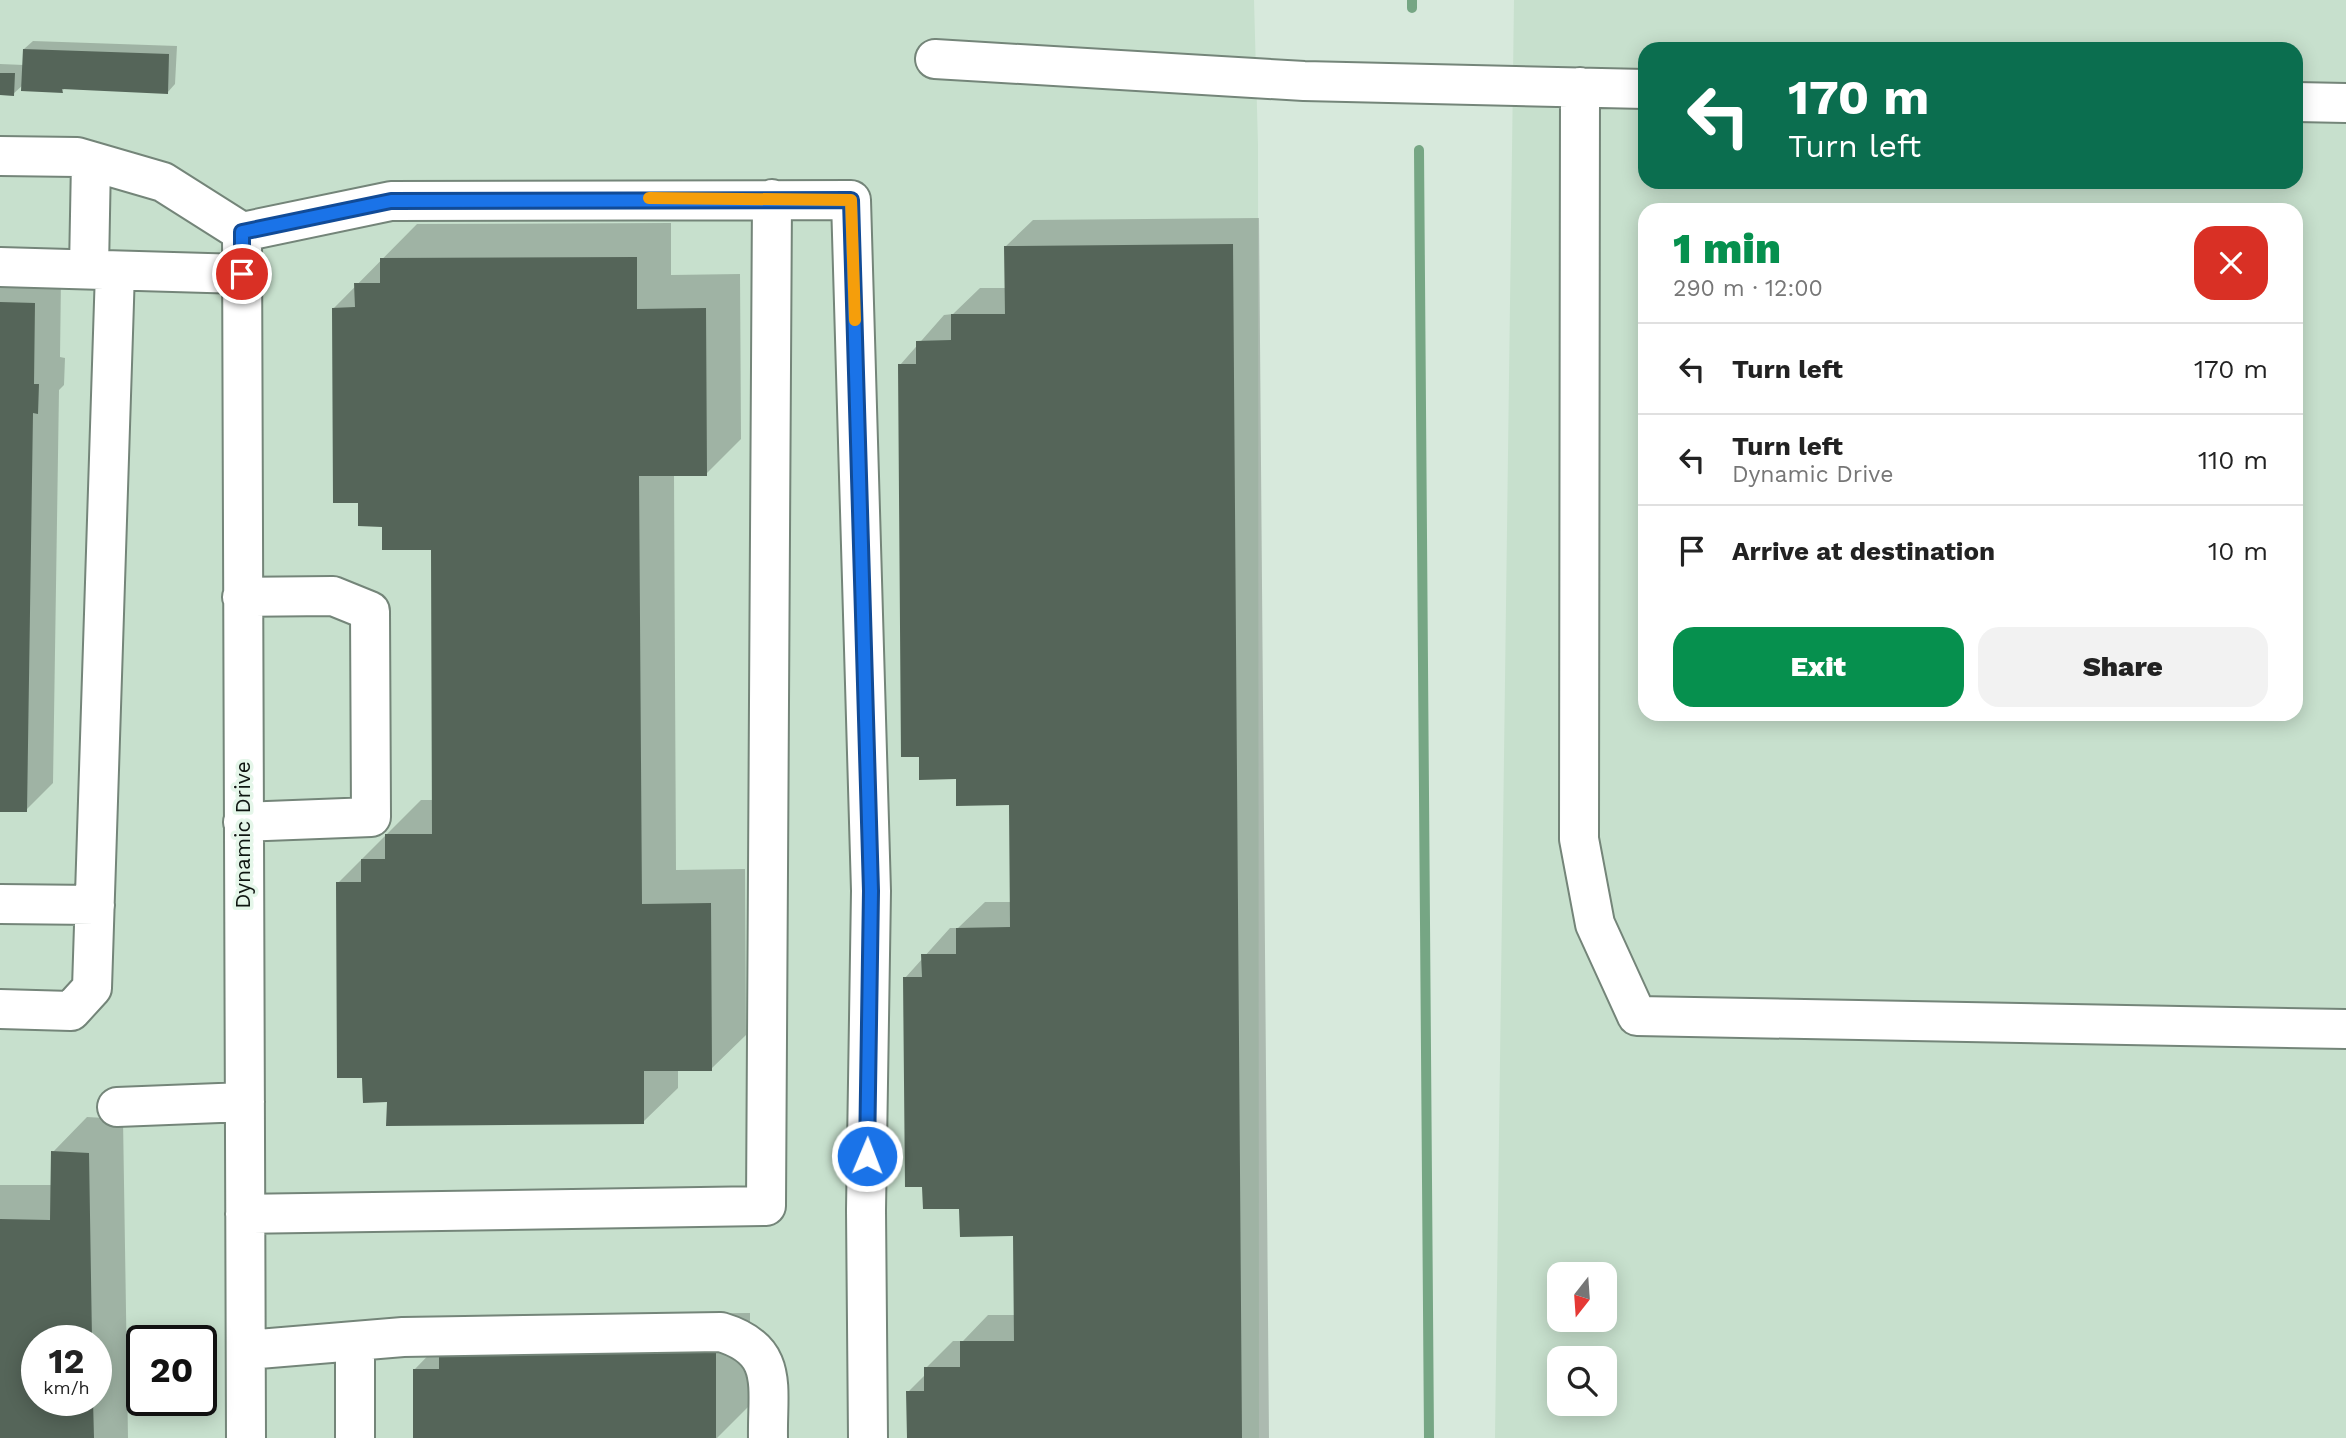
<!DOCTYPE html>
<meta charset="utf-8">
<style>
:root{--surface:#fff;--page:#f2f2f2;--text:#222;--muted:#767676;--line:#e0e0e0;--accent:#06904e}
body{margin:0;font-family:"Work Sans",sans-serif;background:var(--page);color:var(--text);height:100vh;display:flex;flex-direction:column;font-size:26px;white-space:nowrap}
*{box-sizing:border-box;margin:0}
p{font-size:23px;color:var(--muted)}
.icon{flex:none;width:38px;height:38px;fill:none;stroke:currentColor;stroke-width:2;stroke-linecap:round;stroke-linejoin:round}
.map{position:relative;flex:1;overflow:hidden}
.sheet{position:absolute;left:1638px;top:203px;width:665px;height:518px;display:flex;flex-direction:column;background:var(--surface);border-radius:21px;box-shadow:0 4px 18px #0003}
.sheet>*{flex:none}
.top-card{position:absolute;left:1638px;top:42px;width:665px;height:147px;border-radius:21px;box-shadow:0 4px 18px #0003;background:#0b6e4f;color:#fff;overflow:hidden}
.needle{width:46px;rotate:197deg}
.tools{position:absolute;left:1547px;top:1262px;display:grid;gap:14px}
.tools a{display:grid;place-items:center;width:70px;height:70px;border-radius:14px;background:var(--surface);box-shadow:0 4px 18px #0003;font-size:35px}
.speed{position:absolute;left:21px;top:1325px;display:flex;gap:14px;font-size:35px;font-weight:700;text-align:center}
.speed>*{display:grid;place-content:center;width:91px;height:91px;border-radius:50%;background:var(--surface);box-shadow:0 4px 18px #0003;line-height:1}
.speed small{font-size:18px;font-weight:400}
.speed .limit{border:4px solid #111;border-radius:10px;background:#fff;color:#111}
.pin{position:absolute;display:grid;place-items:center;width:60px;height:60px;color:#fff;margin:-30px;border:4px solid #fff;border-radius:50%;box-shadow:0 2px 7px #0007}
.me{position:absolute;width:77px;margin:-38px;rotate:1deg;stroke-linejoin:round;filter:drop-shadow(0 0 5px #0008)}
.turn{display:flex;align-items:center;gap:24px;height:147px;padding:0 35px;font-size:32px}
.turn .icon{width:91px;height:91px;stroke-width:2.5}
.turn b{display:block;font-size:49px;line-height:60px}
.round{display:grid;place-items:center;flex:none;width:74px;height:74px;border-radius:21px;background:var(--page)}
.head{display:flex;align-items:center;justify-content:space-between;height:119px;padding:0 35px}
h1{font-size:42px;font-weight:800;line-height:52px;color:var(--accent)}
.cta{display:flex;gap:14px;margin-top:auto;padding:14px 35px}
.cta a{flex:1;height:80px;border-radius:21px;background:var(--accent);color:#fff;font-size:28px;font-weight:800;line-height:80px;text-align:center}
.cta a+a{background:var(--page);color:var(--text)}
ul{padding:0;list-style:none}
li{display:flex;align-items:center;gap:21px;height:91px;padding:0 35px;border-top:2px solid var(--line)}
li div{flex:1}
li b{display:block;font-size:26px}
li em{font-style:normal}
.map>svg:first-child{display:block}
.built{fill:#c7e0cd;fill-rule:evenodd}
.shadow{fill:#0003;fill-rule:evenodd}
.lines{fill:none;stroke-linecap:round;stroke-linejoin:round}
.stream{stroke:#76a684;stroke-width:10}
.building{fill:#556559}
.minor-casing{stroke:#748579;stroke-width:42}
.minor{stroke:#fff;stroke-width:38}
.route-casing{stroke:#114b97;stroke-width:18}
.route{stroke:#1a73e8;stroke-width:12}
.slow{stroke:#f59e0b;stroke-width:12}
.labels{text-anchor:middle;stroke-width:7;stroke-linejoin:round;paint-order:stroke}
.street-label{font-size:21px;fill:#0f1511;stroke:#e4f6e9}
</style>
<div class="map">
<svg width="2346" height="1438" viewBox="0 0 2346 1438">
<rect width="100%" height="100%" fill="#d7e9dc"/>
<!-- built -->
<path class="built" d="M0 0H1254L1258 145 1259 1438H0ZM37 1340H96V1400H37ZM142 1340H201V1400H142Z
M1514 0H2346V1438H1495ZM1645 49H2296V182H1645ZM1645 210H2296V714H1645ZM1559 1274H1605V1320H1559ZM1559 1358H1605V1404H1559Z"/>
<!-- shadow -->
<path class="shadow" d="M33 41 177 46 175 84 167 93 66 87 62 91 23 85 13 94 0 93V64L24 65V49Z
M1259 218 1269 1438H908V1392L926 1374V1368L953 1341H963L988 1315H1015L1014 1234 961 1208 905 978 950 928H958L985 902H1012L1011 803 958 777 900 365 944 315 953 314 980 288H1006V246L1033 220Z
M671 223V275L740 274 741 439 706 474H674L676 870 745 869 746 1035 711 1069H678V1088L643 1122 388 1100 364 1076 338 883 421 800H434L432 548 384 525 359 501 334 308 417 224Z
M0 276 61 277 60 357 65 358 64 385 59 390 53 783 26 810H0Z
M87 1117 123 1119 128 1438H0V1185H52L53 1152ZM37 1340H96V1400H37Z
M750 1313V1405L717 1438H415V1369L449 1334 456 1335 476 1315Z"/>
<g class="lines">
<!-- stream -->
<path class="stream" d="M1412 0V8
M1419 150 1429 1438"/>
</g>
<!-- building -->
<path class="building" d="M23 49 169 54 168 94 62 89 63 93 21 91Z
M0 73H15L14 96 0 95Z
M1233 244 1242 1438H907L906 1391H924V1367H960V1341H1014L1013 1236 960 1237 959 1209H923L922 1187H905L903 977H922L921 954H956V928L1010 927 1009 805 956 806V779L919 780V757H901L898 364H916V341L951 340V314H1005L1004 246Z
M637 257V309L706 308 707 476H639L642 904 711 903 712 1071H644V1124L386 1126 387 1102 363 1103 362 1078H337L336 882H361V859H385V834H432L431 550H382V527L358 526V503H333L332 308 355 307 354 283H380V258Z
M0 302 35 303 34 384H39L38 414 33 413 27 812H0Z
M51 1151 89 1153 92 1340H37V1400H93L94 1438H0V1219L50 1220Z
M716 1348V1438H413V1369H439V1349Z"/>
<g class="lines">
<!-- minor casing -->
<g class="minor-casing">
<path id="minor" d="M935 59 1304 81 1645 89
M1580 87 1579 839 1595 924 1637 1016 2346 1029
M2296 102 2346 103
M0 156 77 157 163 182 242 232 391 201 851 200 871 891 866 1210 868 1438
M242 232 246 1438
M0 267 242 274
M89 269 91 161
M242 597 333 596 370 611 371 817 243 822
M0 904 95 905
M0 1009 71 1011 92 988 115 271
M117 1107 245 1102
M245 1214 766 1206 772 199
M355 1341V1438
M246 1350 403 1337 721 1332C780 1350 767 1386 768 1438"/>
</g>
<!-- minor -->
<use href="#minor" class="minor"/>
</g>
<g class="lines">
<!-- route casing -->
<g class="route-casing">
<path id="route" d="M242 274V232L391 201 851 200 871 891 867 1156"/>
</g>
<!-- route -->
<use href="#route" class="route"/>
<!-- slow -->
<path class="slow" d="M649 198 851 200 855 320"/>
</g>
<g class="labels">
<!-- street labels -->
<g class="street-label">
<text transform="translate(243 835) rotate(-90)" y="7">Dynamic Drive</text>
</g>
</g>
</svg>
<div class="tools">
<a><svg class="needle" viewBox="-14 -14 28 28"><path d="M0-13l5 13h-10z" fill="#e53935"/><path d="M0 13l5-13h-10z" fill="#767676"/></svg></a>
<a><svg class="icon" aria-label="search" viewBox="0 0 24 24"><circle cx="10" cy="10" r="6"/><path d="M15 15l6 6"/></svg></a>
</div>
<div class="speed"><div>12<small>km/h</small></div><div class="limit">20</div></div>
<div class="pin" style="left:242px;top:274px;background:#d93025"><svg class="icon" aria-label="arrive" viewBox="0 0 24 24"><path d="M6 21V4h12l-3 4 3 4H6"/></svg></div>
<svg class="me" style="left:867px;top:1156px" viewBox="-20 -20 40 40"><circle r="17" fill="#1a73e8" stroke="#fff" stroke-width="3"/><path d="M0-11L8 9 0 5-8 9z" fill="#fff"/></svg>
<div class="top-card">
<div class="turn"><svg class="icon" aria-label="left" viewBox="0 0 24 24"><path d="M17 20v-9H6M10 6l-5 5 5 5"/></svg><div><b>170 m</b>Turn left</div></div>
</div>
<section class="sheet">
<div class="head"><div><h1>1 min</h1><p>290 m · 12:00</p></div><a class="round" style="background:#d93025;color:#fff"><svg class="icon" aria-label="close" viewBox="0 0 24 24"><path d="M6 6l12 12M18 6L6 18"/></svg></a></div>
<ul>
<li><svg class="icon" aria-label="left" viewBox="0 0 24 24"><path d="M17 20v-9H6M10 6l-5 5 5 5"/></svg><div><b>Turn left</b></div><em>170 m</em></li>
<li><svg class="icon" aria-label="left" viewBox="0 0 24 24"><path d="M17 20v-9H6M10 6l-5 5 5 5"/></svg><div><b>Turn left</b><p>Dynamic Drive</p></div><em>110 m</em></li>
<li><svg class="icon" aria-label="arrive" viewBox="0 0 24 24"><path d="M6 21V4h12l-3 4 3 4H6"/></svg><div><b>Arrive at destination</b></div><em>10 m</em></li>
</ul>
<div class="cta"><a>Exit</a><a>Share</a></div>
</section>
</div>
